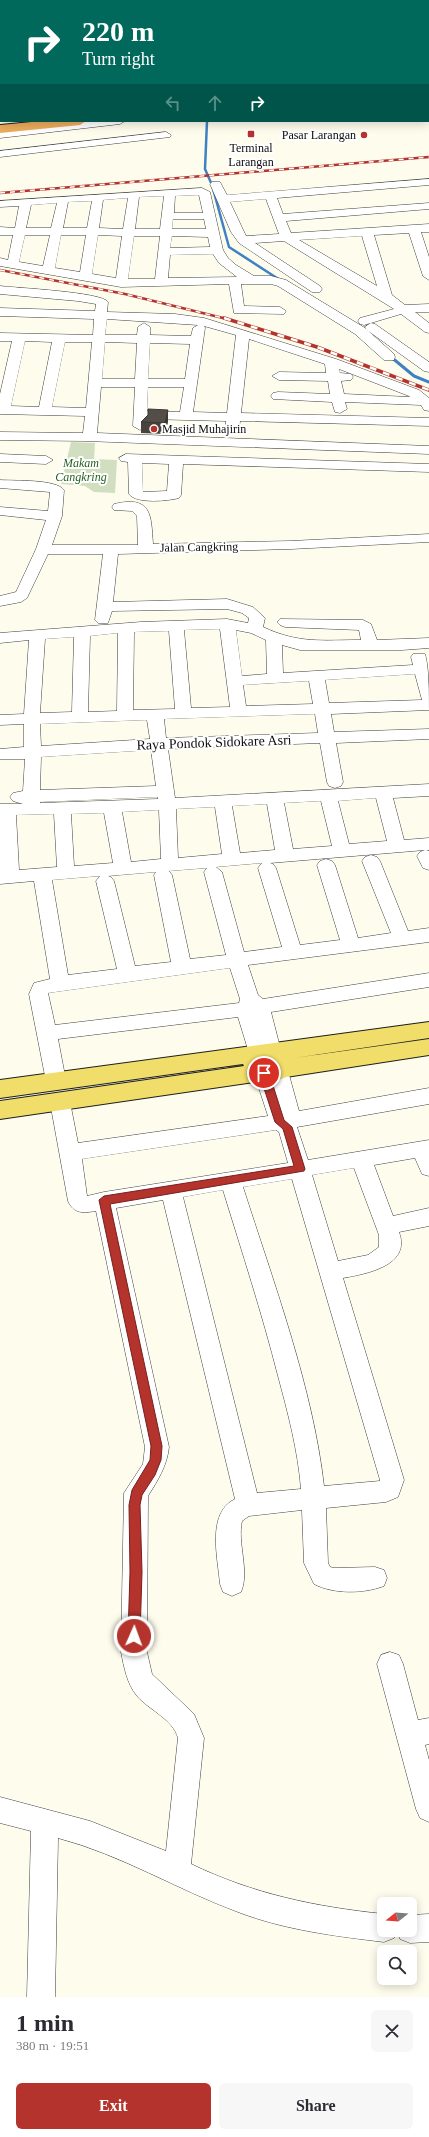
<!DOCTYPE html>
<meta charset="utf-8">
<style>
:root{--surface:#fff;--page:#f7f7f7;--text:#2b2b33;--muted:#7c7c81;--accent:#b4332c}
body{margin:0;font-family:Georgia,serif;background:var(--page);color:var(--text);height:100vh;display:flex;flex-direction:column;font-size:15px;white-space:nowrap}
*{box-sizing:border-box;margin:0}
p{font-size:13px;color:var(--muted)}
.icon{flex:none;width:22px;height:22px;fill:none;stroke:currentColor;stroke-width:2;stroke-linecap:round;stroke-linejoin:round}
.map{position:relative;height:1997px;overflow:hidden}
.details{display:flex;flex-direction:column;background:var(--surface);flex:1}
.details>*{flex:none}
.top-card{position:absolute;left:0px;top:0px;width:429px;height:122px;box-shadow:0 2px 10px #0003;background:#00695c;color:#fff;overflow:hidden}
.needle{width:26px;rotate:253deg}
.fabs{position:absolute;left:377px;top:1897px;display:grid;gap:8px}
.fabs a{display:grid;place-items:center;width:40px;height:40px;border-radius:6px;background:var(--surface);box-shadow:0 2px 10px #0003;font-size:20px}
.pin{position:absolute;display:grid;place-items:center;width:34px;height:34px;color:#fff;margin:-17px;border:2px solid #fff;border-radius:50%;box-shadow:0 1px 4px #0007}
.me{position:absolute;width:44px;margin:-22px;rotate:2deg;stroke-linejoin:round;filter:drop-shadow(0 0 3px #0008)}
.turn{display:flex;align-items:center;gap:14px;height:84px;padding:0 16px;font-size:18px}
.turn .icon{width:52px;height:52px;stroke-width:2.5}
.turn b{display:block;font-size:28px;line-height:34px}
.lanes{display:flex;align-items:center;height:38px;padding:0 16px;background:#0003;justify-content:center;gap:20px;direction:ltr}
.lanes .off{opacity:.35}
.round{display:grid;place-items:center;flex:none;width:42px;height:42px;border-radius:6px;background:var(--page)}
.head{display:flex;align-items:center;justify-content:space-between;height:68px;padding:0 16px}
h1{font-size:24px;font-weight:800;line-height:30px}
.primary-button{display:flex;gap:8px;margin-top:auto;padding:8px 16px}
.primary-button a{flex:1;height:46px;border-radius:6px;background:var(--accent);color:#fff;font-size:16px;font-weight:800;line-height:46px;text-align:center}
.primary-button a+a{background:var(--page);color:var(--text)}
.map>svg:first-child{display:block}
.cemetery{fill:#d1debf}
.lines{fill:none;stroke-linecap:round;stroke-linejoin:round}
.stream-far1{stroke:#3e82c5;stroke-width:2.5}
.stream{stroke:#3e82c5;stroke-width:3}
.minor-casing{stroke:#3f3f3f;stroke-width:1}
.major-casing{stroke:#1d1d1d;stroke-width:2}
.highway-casing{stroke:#1d1d1d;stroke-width:2}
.minor{fill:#fff;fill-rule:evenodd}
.major{fill:#f1dd69;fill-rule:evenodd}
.highway{fill:#ecac5c;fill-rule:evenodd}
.rail-far1-casing{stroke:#b4332c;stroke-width:2.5}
.rail-casing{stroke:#b4332c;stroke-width:3.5}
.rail-far1{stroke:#fff;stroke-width:1.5;stroke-dasharray:5;stroke-linecap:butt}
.rail{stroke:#fff;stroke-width:2.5;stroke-dasharray:7;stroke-linecap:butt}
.wall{fill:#48433f}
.shaded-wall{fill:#3b3733}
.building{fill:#544e49;stroke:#3b3733}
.route{fill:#b4332c;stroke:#75211d}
.poi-dot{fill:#b4332c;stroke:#fff;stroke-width:1.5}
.labels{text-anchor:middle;stroke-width:4;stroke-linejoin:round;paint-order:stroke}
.far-poi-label{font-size:12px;fill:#0c0c0c;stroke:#fff;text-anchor:end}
.far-park-label{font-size:12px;font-style:italic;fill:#275f20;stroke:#fff}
.far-street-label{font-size:12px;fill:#0c0c0c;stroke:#fff}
.street-label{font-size:14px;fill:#0c0c0c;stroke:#fff}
</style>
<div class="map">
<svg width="429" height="1997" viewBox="0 0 429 1997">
<rect width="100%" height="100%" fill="#fefcec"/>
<!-- cemetery -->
<path class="cemetery" d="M71 442 95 443 94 459 117 460 115 493 94 492 85 486 61 484Z"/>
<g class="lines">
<!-- stream-far1 -->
<path class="stream-far1" d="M207 121 205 169 212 185 229 247 280 280"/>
<!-- stream -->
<path class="stream" d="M391 357 414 376 429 382"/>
<!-- minor casing -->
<g class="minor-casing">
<path id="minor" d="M159 0H169L170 1H160Z
M280 0H307L279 1Z
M330 0H340V1H330Z
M364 0H374L375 1H365Z
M428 4H429V10H428Z
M428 45H429V51H428Z
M428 61H429V67H428Z
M0 76H1V82H0Z
M0 89H1V98H0Z
M92 121H125L120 124 0 138V132Z
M166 132 171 135 170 137 0 157V151Z
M429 179V185L277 198 283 214 429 203V209L286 221 291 233 429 224V232H421L429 257V280L423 276 409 233 374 235 392 295 405 305 429 304V312H415L429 323V333L425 332 401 314 364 325 360 324 358 321 360 318 394 309 284 241 255 243 320 286 322 289 320 292H312L239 243 231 232 210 184 212 182H220L227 195ZM266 199 279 234 246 236 230 202ZM362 236 377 286 299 240Z
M202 188 210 192 223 250 228 258 236 265 254 276H271L286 280 365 328 394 354 395 357 394 360H384L355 334 278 286 271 284H241L244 306 280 307 286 311 284 314 234 313 229 284 121 287 0 266V258L8 260 13 235H0V227L15 228 19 206 0 207V201ZM199 195 203 213H174L175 196ZM164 196 160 229H135L139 197ZM128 198 123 229 99 228 103 200ZM92 201 87 228H63L68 202ZM57 203 51 228H26L31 205ZM173 219H204L206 229H172ZM25 235H50L43 266 19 262ZM61 235H86L80 272 55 268ZM98 235 122 236 116 278 92 274ZM134 236H160L155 279H128ZM172 236 208 237 210 247 170 248ZM213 254 219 263 237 277 168 278 170 255Z
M0 286C16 288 102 292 108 302L107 312 175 314 204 318 336 359 419 390 429 398V411L424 410 421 405 345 402 347 409 340 413 335 412 332 402 273 399 271 396 273 393 278 392 330 394 328 381 279 380 272 376 279 372 326 373 325 364 249 339 241 413 429 418V426L240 421 239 429 232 433 225 429 226 421 147 419V426L140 430 133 426 135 387H101L97 433 429 446V454L86 441 0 440V432L83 433 85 416 0 414V394L12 341H0V333L93 335 94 319 0 316V308L95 311 96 304 78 301 0 294ZM107 319 198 325 193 328 191 336 150 335V327L144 323 138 327 137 335H105ZM204 326 236 335 227 413 193 412 205 328ZM25 341 52 342 39 407 11 406ZM65 342H92L86 408 52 407ZM105 342 137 343 135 379H102ZM150 343 190 344 185 379H148ZM339 369 409 396 410 397 344 394 341 381 351 380 353 377 351 374 340 373ZM148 387H184L180 412 147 411Z
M371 323 375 324 429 362V372L424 371 367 330 365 327Z
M0 454 46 456 53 460 46 464 0 462Z
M126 454 429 464V472L183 464 181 495 179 498C168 501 136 504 129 494L128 462 121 461 119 458ZM142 463 169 464 167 491 143 492Z
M0 480C14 481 56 479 64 490L62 516 52 545H138L137 516 132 511 114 510 112 507 114 504C152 495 151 515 153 544L291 541 429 534V542L291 549 118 554 113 602 227 599 253 607 265 618 263 627C299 644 323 640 361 640L359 630 285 627 280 625 277 622 280 619 363 620 371 624 377 640 429 638V648L402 650H300L282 645 283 673 413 665 411 657 413 654H425C429 667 429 694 429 710L331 714 334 732 429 729V739L336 743 343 782 341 786 335 788 329 786 327 782 320 743 168 749 175 798 429 784V796L393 798 404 840 429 838V850H426L429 851V870L423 868 417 856 420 852 425 850 270 863 273 864 276 868 300 945 340 940 317 865 320 861 326 859 332 861 335 865 358 938 391 933 362 861 365 857 371 855 377 857 380 861 408 931 429 928V942L248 965 258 995 263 999 429 973V987L271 1012 281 1051 278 1056 271 1058 267 1057 259 1060 252 1058 249 1053 238 1017 58 1039 66 1081 63 1086 56 1089 49 1086 46 1081 29 994 34 983 50 979 34 881 0 884V804H23L13 801 10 797 13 793 23 791 25 759H0V749L24 747V724L0 725V715L24 714 29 640 0 643V633L141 622 227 619 248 623 249 618 242 613 227 609 112 611 108 623H98L95 620 103 554H48L27 598 21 602 0 606V596L16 592 36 549 46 520 0 515V507L48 511 50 492 0 488ZM220 629 230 707 191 708 184 630ZM236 630 251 633 266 640 267 674 242 676ZM169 631 175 709 133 710 134 632ZM118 633 117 711 88 712 90 636ZM74 637 72 712 40 713 45 639ZM415 674 422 700 329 703 325 680ZM309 681 313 704 246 706 243 685ZM315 714 318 733 166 738 164 719ZM147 720 150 739 41 746 40 724ZM151 750 156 786 40 790 41 757ZM158 797V799L40 803V802ZM376 798 387 841 349 844 338 801ZM321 801 332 846 293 849 284 803ZM267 804 275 850 240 853 232 806ZM215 807 222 854 178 858 176 809ZM159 810 161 859 131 862 122 812ZM104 813 113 863 74 866 71 814ZM54 814 57 867 19 870 16 815ZM262 863 258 868 282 947 244 952 222 872 216 867ZM207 868 204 872 226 955 190 959 172 875 169 871ZM156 872 154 875 171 962 135 966 114 881 111 877 108 876ZM100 876 96 881 117 969 68 975 52 880ZM230 968 240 999 239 1003 55 1025 48 993Z
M278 1064 285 1066 288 1071 299 1111 429 1088V1104L297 1127 308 1160 429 1140V1176L422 1174 415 1158 374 1165 393 1216 429 1208V1226L399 1232C412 1266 365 1274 343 1278L404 1480 398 1497 386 1502 326 1508 328 1563 330 1567 334 1568 375 1567 384 1570 387 1578 384 1586C363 1594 333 1594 314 1584L304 1563 302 1510 249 1516 242 1521C237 1544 250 1571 241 1592L232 1596 223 1592 220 1584C218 1559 206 1513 235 1499L163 1200 116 1208 169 1447C167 1466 158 1480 148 1496L147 1652 152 1674 194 1714 204 1738 191 1864C253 1894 316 1907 384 1914V1930H410V1915L429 1914V1942L410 1943 400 1939 397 1931 394 1938 384 1942C335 1936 285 1930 238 1912 176 1889 122 1855 58 1838L55 1997H27L31 1831 0 1823V1797L90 1821 166 1851 178 1738C173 1719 149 1710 137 1696 127 1684 124 1667 121 1652L124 1493 143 1464 145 1447 96 1211C83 1213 74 1214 68 1201L50 1102 53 1097 60 1094 67 1097 70 1102 78 1143 268 1116 254 1073 257 1068 264 1066 270 1067ZM276 1130 279 1132 288 1163 104 1192 87 1196 82 1159ZM354 1168 379 1235V1247L368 1255 338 1261 312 1175ZM292 1179 380 1480V1481L324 1486C313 1388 273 1281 243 1187ZM223 1190C242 1252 262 1313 278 1376 288 1413 298 1451 301 1489L257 1493 183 1197Z
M390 1652 399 1655 403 1664 418 1720 429 1718V1744L425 1745 429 1760V1822L420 1818 416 1809 377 1664 381 1655Z"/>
</g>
<!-- major casing -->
<g class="major-casing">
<path id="major" d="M429 1022V1038L294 1058 429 1039V1055L286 1077 274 1082 261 1081 0 1119V1101L244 1066 243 1064 0 1098V1080ZM267 1060 271 1061V1064L266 1062Z"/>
</g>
<!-- highway casing -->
<g class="highway-casing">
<path id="highway" d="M428 81H429V89H428Z
M42 121H86L80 125 0 133V125Z"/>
</g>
<!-- minor -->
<use href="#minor" class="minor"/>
<!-- major -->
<use href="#major" class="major"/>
<!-- highway -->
<use href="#highway" class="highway"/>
<!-- rail-far1 casing -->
<g class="rail-far1-casing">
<path id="rail-far1" d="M0 193 429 157
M0 270 125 294 227 319"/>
</g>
<!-- rail casing -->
<g class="rail-casing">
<path id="rail" d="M224 318 317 347 429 390"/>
</g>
<!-- rail-far1 -->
<use href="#rail-far1" class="rail-far1"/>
<!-- rail -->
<use href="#rail" class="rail"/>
</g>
<!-- wall -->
<path class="wall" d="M168 410V421L165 434 141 433V422Z"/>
<!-- shaded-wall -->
<path class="shaded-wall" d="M168 410V421L165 434V423Z"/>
<!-- building -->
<path class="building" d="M148 409 168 410 165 423 141 422 148 415Z"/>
<!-- route -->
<path class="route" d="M264 1069 269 1073 284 1120 292 1127 305 1169 304 1171 110 1204 162 1446 161 1460 155 1475 142 1495 140 1505 142 1572 140 1636 138 1640 134 1642 130 1640 128 1636 130 1572 129 1505 132 1490 150 1460 151 1446 99 1200 104 1196 294 1166 283 1129 275 1122 259 1073Z"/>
<!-- markers -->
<g class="poi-dot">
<rect x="247" y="130" width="8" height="8" rx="2"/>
<circle cx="364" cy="135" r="4"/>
<circle cx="154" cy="429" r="4"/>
</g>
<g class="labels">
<!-- far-poi labels -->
<g class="far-poi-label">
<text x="356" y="139">Pasar Larangan</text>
<text x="251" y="152" text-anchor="middle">Terminal<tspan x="251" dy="14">Larangan</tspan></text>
<text x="162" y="433" text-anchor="start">Masjid Muhajirin</text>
</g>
<!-- far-park labels -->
<g class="far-park-label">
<text x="81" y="467">Makam<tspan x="81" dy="14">Cangkring</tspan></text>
</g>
<!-- far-street labels -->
<g class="far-street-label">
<text transform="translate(199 547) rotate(-1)" y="4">Jalan Cangkring</text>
</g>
<!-- street labels -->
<g class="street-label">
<text transform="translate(214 742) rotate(-2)" y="5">Raya Pondok Sidokare Asri</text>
</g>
</g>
</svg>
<div class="fabs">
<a><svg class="needle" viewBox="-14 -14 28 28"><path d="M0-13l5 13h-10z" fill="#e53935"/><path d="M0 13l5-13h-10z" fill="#7c7c81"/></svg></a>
<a><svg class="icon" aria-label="search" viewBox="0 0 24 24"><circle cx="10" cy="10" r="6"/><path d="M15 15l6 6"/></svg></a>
</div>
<div class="pin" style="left:264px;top:1073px;background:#d93025"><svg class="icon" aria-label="arrive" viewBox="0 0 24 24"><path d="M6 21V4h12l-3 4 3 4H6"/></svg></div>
<svg class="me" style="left:134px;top:1636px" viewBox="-20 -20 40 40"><circle r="17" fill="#b4332c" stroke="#fff" stroke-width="3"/><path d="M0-11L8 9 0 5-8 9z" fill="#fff"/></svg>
<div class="top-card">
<div class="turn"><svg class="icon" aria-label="right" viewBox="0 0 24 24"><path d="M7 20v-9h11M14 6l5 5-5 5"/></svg><div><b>220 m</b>Turn right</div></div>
<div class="lanes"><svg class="icon off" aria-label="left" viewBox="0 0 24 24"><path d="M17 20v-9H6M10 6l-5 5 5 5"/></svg><svg class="icon off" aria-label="ahead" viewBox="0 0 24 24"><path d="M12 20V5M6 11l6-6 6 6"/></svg><svg class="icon" aria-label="right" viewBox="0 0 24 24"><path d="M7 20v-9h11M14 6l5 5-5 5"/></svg></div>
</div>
</div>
<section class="details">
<div class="head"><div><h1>1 min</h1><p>380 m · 19:51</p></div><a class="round"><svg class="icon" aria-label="close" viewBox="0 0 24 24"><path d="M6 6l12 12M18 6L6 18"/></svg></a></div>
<div class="primary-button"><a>Exit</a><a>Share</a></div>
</section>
